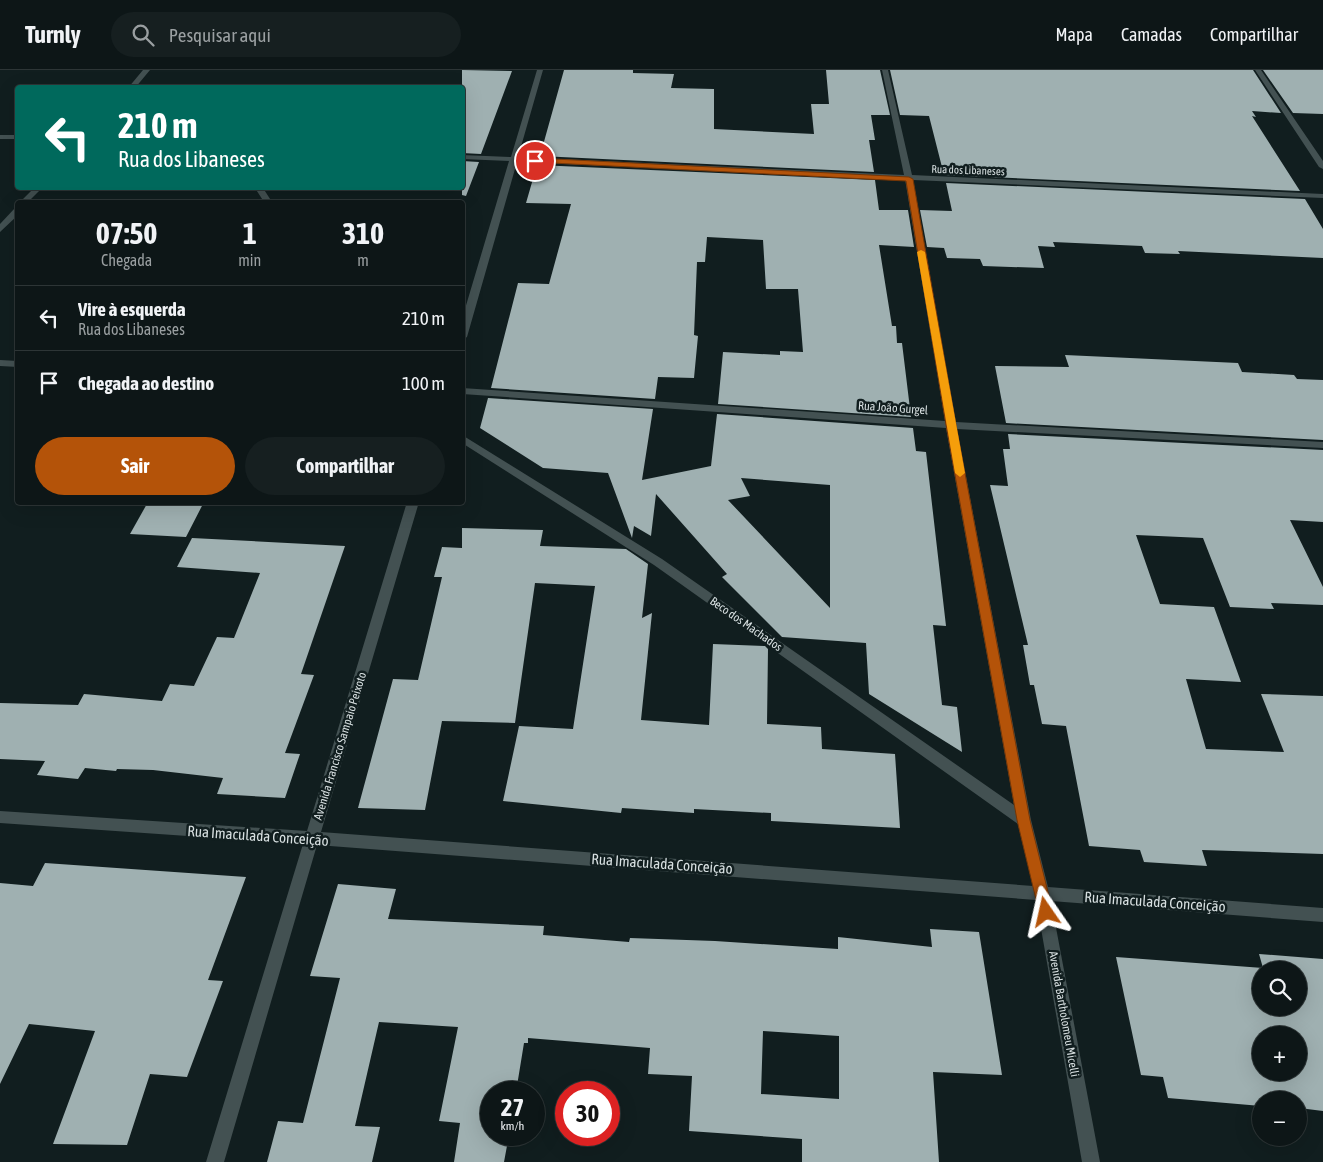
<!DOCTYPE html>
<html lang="pt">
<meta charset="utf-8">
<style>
:root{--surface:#0d1617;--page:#161f20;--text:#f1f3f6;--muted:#9a9fa1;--line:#2d3536;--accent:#b45309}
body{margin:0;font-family:"Asap Condensed",sans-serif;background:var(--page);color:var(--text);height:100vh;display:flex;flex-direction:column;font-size:19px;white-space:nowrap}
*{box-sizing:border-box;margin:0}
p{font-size:16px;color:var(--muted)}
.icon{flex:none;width:28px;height:28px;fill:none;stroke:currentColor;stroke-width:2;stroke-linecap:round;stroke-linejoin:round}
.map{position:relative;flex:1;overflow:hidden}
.drawer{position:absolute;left:15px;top:130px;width:450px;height:305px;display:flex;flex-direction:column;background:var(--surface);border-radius:5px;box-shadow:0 5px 20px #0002,0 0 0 1px var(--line)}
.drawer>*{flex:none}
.top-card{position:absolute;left:15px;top:15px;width:450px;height:105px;border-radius:5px;box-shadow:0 5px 20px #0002,0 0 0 1px var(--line);background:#00695c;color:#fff;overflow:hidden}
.controls{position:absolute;left:1252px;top:891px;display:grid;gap:10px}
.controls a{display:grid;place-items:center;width:55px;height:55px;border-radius:50%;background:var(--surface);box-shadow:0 5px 20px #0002,0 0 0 1px var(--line);font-size:25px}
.speed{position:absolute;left:480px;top:1011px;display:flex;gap:10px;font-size:25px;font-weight:700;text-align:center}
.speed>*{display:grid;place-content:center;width:65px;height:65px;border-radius:50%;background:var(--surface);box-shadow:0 5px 20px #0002,0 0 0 1px var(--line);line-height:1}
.speed small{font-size:12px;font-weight:400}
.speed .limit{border:8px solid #d22;background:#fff;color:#111}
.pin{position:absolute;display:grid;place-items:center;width:42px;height:42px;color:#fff;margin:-21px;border:2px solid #fff;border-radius:50%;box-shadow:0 1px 5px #0007}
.me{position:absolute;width:55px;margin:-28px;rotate:349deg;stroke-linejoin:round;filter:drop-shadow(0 0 4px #0008)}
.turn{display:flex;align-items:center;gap:18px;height:105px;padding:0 20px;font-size:22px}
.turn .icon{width:65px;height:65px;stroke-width:2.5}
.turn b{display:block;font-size:35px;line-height:42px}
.eta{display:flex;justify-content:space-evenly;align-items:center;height:85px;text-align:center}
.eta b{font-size:30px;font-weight:700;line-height:35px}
.cta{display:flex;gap:10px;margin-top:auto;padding:10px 20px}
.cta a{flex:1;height:58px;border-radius:30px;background:var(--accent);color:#fff;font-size:20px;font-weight:700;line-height:58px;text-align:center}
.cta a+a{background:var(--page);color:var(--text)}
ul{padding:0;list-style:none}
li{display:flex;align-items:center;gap:15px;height:65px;padding:0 20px;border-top:1px solid var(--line)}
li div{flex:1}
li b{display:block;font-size:19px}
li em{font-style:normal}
header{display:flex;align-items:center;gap:30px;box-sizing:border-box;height:70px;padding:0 25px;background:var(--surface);border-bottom:1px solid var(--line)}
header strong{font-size:24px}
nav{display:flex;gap:28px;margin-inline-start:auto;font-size:18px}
.search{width:350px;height:45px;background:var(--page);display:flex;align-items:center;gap:12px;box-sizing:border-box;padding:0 18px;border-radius:28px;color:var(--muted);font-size:19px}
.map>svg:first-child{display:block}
.building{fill:#9fb0b1;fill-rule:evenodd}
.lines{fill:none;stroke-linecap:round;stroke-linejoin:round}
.street{fill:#435152;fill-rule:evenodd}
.route{fill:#b45309;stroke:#753606}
.slow{fill:#f59e0b}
.labels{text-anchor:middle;stroke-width:5;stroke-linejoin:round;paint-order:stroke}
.far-street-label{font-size:11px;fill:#d7dfe0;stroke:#111e1f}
.street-label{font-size:12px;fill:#d7dfe0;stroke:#111e1f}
.near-street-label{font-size:15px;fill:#d7dfe0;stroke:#111e1f}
</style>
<header>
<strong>Turnly</strong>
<div class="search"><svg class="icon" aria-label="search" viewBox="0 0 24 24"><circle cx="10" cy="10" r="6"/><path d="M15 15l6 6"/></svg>Pesquisar aqui</div>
<nav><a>Mapa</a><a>Camadas</a><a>Compartilhar</a></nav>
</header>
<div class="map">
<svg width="1323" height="1092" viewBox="0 0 1323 1092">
<rect width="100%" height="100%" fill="#111e1f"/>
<!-- building -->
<path class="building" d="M462 0 512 1 481 84 462 83Z
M564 0H633V3L674 4 671 18 714 19V59L814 64 811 34H829L826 0H880L890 45H871L875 70H869L874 102 540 86Z
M890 0H1253L1281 43 1252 41 1256 47 1252 46 1300 121 944 105 929 46 900 45Z
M1263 0H1323V44L1293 43Z
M462 91 479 92 466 126 462 125Z
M537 95 875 110 879 140H908L914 177 879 175 892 256H896L897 273H902L911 347 718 334 723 282 780 285V281L803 282 798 219H766L763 170 707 167 705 192H697L694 265 698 266 694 308 658 307 655 329 491 318 518 213 549 214 571 134 526 133Z
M946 113 1305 129 1323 159V188L1178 181 1180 184 1145 183 1142 176 1053 172 1055 177 1038 176 1044 198 983 196 980 189 947 188 944 178 927 177 920 140 952 141Z
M1065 285 1238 293 1242 302 1294 305 1297 309 1323 310V370L1006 353 995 296 1069 297Z
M488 328 653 339 642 410 711 396 717 344 913 358 916 381 926 382 946 556 933 555 942 635 957 637 962 682 869 624 866 573 782 567 722 507 727 504 656 424 651 466 634 456 632 468 608 403 543 398 480 358ZM741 408 830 415V538L728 430 750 426Z
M1008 364 1323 380V452L1290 450 1323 517V535L1271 533 1274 539 1230 537 1203 468 1136 465 1160 534 1214 537 1241 612 1186 609 1206 679 1284 682 1261 624 1323 626V784L1202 780 1207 796 1144 792 1140 780 1089 776 1066 656 1042 654 1034 615H1030L1023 575H1028L990 415 1008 416 1003 379H1010Z
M148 432H204L186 467 130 464Z
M462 458 543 460 540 476 626 479 648 494 642 548 652 543 641 650 709 655 713 574 765 576 768 579 767 654 821 657 822 679 895 684 900 758 771 751V743L694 739V743L622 738 621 743 503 731 519 656 573 659 595 516 535 513 515 653 442 651 425 740 358 738 393 609 418 610 442 507H434L442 477 462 478Z
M192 468 345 476 301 604 314 605 285 683 300 684 285 728 217 724 223 708 153 700 117 699 116 701 85 698 78 709 37 705 45 691 0 689V633L78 635 84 624 162 631 170 614 194 616 217 567 234 568 260 503 177 497Z
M45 793 246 807 208 910 223 911 187 1007 150 1004 127 1075 53 1074 95 961 29 954 0 1014V813L33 816Z
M338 814 396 819 388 849 544 856 543 865 629 872 630 868 715 871 838 879V867L932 877 930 859 979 862 1002 1005 933 1002 939 1092H802V1069L689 1061 692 1006 648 1004 650 978 528 968V973H524L516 1022H491V1065H509L504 1092H454L460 1053 439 1051 458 957 379 952 355 1056 380 1057 372 1092H267L278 1051 303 1053 340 908 310 906ZM763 961 839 966V1029L761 1024Z
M1259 884 1323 889V1041L1299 1038V1030H1261V1036L1168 1028 1163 1007 1141 1005 1116 887 1263 898ZM1261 900H1299V938H1261ZM1261 965H1299V1002H1261Z"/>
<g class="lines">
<!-- street -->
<path class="street" d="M143 0H150L135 18H128Z
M537 0H543L518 87 904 105 882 0H888L912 105 1323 124V128L913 110 956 352 1323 372V378L957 359 1031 750 1048 817 1323 838V852L1051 831 1100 1092H1082L1036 830 317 775 224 1092H206L303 774 0 753V741L307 761 407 432H419L321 762 1033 816 1018 754 654 495 462 373V365L662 489 1014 735 946 358 462 324V318L945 351 905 109 517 92 467 267 462 270V249L509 91 462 89V85L511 87Z
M1255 0H1261L1323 91V99L1319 97Z
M0 65H18V69H0Z
M34 118H42L28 132H20Z
M255 118H263L272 132H264Z
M15 138H18V145L0 162V154Z
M0 290 18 291V297L0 296Z"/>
</g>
<!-- route -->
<path class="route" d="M535 88 909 107 913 109 956 355 1030 750 1053 842 1051 847 1046 849 1041 847 1039 842 1017 750 946 355 906 111 532 92Z"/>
<!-- slow -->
<path class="slow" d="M921 180 925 182 965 403 960 407 955 403 917 182Z"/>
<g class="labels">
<!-- far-street labels -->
<g class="far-street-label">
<text transform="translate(968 100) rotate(2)" y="4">Rua dos Libaneses</text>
</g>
<!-- street labels -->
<g class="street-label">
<text transform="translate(893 338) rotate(4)" y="4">Rua João Gurgel</text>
<text transform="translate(746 554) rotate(35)" y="4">Beco dos Machados</text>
<text transform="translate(340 676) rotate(-73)" y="4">Avenida Francisco Sampaio Peixoto</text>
<text transform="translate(1064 944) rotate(80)" y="4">Avenida Bartholomeu Micelli</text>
</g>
<!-- near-street labels -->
<g class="near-street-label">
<text transform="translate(258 766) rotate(4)" y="5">Rua Imaculada Conceição</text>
<text transform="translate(662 794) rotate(4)" y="5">Rua Imaculada Conceição</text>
<text transform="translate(1155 832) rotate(4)" y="5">Rua Imaculada Conceição</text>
</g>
</g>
</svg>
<div class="controls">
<a><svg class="icon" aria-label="search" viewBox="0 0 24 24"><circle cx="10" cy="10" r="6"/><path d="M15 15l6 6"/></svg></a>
<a>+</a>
<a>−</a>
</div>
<div class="speed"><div>27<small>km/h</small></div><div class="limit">30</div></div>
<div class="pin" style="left:535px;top:91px;background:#d93025"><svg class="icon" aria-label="arrive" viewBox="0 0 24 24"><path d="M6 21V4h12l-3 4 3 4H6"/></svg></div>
<svg class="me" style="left:1046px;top:842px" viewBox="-20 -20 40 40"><path d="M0-17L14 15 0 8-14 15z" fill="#b45309" stroke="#fff" stroke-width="4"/></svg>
<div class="top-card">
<div class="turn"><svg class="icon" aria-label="left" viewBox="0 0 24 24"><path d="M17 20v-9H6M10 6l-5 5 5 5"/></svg><div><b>210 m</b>Rua dos Libaneses</div></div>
</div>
<section class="drawer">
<div class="eta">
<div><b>07:50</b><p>Chegada</p></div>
<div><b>1</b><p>min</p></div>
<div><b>310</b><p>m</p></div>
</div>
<ul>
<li><svg class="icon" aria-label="left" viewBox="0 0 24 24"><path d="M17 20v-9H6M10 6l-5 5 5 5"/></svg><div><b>Vire à esquerda</b><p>Rua dos Libaneses</p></div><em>210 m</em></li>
<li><svg class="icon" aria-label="arrive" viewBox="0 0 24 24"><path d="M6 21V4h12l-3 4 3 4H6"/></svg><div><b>Chegada ao destino</b></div><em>100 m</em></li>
</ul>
<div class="cta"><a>Sair</a><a>Compartilhar</a></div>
</section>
</div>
